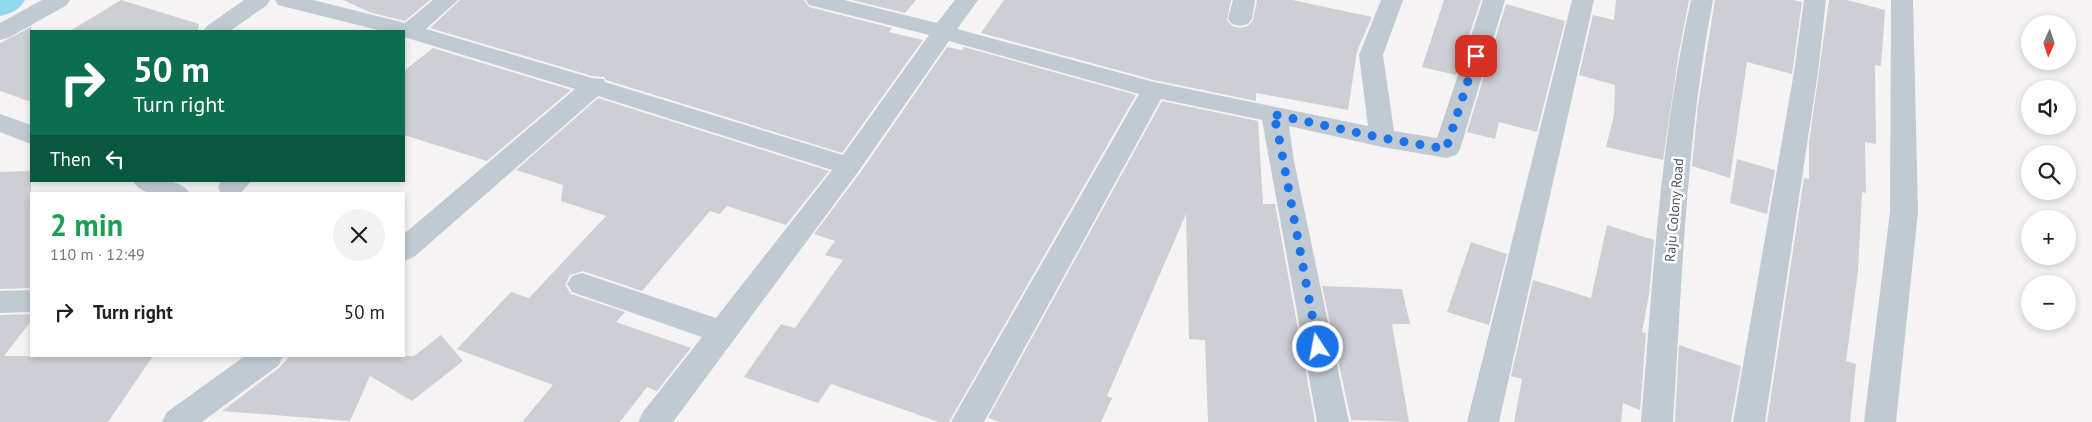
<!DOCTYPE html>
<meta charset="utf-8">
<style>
:root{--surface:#fff;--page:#f2f2f2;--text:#222;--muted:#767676}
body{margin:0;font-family:"PT Sans",sans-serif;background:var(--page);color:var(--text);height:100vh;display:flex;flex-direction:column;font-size:19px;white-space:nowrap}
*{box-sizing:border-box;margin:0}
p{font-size:16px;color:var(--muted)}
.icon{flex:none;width:28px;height:28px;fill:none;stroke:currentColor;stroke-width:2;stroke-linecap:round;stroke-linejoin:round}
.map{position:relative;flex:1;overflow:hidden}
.panel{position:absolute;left:30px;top:192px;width:375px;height:165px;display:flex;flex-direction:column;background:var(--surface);border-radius:0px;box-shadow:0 2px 8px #0003}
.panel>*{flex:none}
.hud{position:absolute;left:30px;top:30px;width:375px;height:152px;border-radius:0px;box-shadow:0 2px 8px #0003;background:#0b6e4f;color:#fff;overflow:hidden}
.needle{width:32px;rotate:183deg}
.fabs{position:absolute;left:2021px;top:15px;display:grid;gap:10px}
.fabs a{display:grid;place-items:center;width:55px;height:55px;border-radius:50%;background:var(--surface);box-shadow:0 2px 8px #0003;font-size:25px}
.pin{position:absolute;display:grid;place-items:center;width:42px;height:42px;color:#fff;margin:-21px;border-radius:10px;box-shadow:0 2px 8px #0006}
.me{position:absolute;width:55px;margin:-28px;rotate:349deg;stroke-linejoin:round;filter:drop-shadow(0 0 4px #0008)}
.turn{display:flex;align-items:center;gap:18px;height:105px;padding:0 20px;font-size:22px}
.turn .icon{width:65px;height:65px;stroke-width:2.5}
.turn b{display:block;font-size:35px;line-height:42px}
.then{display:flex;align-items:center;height:48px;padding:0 20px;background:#0003;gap:10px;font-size:19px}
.round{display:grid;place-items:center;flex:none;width:52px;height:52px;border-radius:26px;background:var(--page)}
.headline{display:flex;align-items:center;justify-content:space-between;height:85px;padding:0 20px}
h1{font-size:30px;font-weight:700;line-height:38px;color:#1e9e55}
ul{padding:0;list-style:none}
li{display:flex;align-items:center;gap:15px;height:70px;padding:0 20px}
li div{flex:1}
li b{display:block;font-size:19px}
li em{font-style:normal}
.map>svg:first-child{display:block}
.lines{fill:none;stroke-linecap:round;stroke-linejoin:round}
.canal{fill:#90daee;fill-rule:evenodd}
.building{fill:#cdcfd5}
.minor{fill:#c1cad2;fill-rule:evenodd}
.route{stroke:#1a73e8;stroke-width:9;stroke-dasharray:0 16.2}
.labels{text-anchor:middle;stroke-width:5;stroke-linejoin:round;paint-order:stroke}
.street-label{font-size:14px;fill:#4a5661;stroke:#fff}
</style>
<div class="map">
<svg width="2092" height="422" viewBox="0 0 2092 422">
<rect width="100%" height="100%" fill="#f5f3f3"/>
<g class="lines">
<!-- canal -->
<path class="canal" d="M0 0H25C19 10 12 13 0 16Z"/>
</g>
<!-- building -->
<path class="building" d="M121 0 199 24 198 31H70Z
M343 0H430L405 21 372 13Z
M460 0H804L809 7 892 28 889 32 923 40 842 153 606 80 604 77 592 76 430 28Z
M852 0H916L905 13Z
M1004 0H1231L1227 20 1232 26 1240 28 1248 26 1253 20 1257 0H1292L1372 17 1357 51 1348 110 1256 93V101L1154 80 981 33Z
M1444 0H1481L1456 75 1422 67Z
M1616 0H1689L1679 52 1663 160 1606 147 1614 115 1615 85 1579 75 1593 15 1614 20Z
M1715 0H1793L1802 2 1792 74 1747 62 1730 178 1692 166 1698 105Z
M1829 0H1847L1885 10 1881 66 1875 65 1876 144 1865 142 1866 193 1862 192 1858 271 1846 361 1856 364 1850 422H1767L1804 178 1809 179V143Z
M1506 4 1565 21 1537 132 1499 122 1495 139 1467 132Z
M31 27V102L0 91V43Z
M947 47 962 50 964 47 1136 95 949 422H939L831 384 818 403 744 377 781 324 795 328 843 260 825 255 835 241 814 234 860 173Z
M433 48 571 90 487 161 404 135V71Z
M598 98 829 171 786 225 727 206 720 214 710 211 642 291 583 271 570 275 565 285 571 294 625 312 616 322 691 348 657 391 647 387 620 422H522L553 385 457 349 511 292 529 298 606 216 561 201 563 185 516 170Z
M1162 101 1258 121 1263 204H1275L1315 422H1208L1205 340 1189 339 1186 214 1107 396 1112 398 1101 422H1000L988 418Z
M1737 159 1775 170 1767 214 1730 203Z
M31 171V288L0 289V172Z
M1607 225 1654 240 1649 294 1642 332 1646 333 1640 410 1623 403 1621 422H1514L1522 379 1511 376 1533 280 1591 298Z
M1471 242 1507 254 1489 325 1447 312Z
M1322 286 1402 289 1410 324H1392L1409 422 1351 420Z
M31 314V321L4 356H153L108 422H0V315Z
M441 335 463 361 412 401 370 376 350 421 222 411 280 367 290 356H414Z
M1679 345 1741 366 1731 422H1675Z"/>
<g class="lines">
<!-- minor -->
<path class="minor" d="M42 0H70L67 5 8 38 0 40V23Z
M244 0H270L267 5 230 31H203L207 26Z
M275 0H313L405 23 433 0H458L426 29 592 78 604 79 605 82 843 155 929 35 809 5 806 0H844L937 23 955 0H978L957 29 1154 82 1368 126 1359 55 1381 0H1403L1383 55 1394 131 1437 138 1483 0H1505L1460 149 1456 155 1447 158 1382 147 1289 126 1294 161 1349 422H1317L1262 120 1161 99 984 422H951L1139 94 949 41 858 172 673 422H638L643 412 702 337 572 292 567 284 572 276 582 273 716 318 832 170 598 96 414 257 404 261V234L575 89 404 37V31H382L278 5Z
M1233 0H1255L1252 19 1248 24 1240 26 1232 24 1228 19Z
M1572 0H1594L1499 422H1467Z
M1691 0H1713C1686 139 1682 281 1673 422H1641C1653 281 1660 138 1691 0Z
M1804 0H1826L1818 72 1765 422H1733L1794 72Z
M1891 0H1913L1918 212 1896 422H1864L1890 212Z
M0 114 31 125V144L0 132Z
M133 181C151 181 180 176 190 194 172 194 143 199 133 181Z
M221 181H251L240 194H221L218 187Z
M31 290V312L0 313V291Z
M245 356H283L279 365 202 422H162L167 412Z"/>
</g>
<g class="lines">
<!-- route -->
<path class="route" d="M1318 347 1277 127 1272 114 1382 138 1446 149 1476 56"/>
</g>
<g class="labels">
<!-- street labels -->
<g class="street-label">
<text transform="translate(1674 210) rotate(-85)" y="5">Raju Colony Road</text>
</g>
</g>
</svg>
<div class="fabs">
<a><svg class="needle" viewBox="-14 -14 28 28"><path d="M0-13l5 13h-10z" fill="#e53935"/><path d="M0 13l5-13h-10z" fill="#767676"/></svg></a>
<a><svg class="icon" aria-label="sound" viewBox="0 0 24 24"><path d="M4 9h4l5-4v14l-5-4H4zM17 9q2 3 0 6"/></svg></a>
<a><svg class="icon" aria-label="search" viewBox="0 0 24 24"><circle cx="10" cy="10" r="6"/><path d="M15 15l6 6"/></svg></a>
<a>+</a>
<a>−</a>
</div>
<div class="pin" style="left:1476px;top:56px;background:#d93025"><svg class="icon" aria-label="arrive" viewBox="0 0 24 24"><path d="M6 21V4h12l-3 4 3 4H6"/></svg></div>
<svg class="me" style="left:1318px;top:347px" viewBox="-20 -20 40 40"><circle r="17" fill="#1a73e8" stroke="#fff" stroke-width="3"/><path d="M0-11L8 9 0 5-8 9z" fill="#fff"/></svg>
<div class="hud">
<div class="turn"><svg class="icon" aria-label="right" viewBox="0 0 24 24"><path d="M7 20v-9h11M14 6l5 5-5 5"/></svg><div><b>50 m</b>Turn right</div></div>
<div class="then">Then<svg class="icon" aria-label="left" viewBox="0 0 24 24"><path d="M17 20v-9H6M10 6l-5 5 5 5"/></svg></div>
</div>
<section class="panel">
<div class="headline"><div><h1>2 min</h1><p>110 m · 12:49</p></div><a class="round"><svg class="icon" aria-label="close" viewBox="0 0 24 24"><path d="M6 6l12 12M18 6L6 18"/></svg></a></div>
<ul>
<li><svg class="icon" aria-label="right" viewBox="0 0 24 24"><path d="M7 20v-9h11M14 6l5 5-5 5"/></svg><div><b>Turn right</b></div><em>50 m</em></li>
</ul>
</section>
</div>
